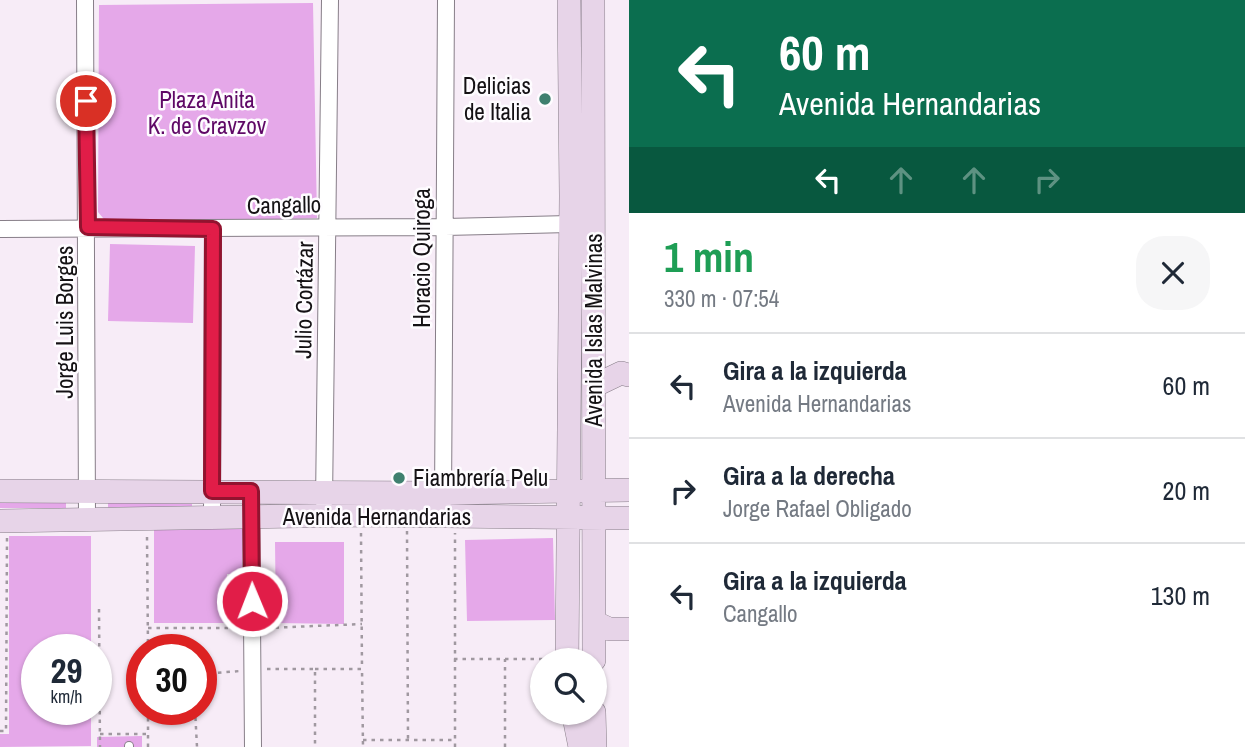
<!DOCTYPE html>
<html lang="es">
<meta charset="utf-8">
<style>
:root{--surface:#fff;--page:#f6f6f7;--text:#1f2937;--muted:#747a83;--line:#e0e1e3}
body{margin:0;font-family:"Archivo Narrow",sans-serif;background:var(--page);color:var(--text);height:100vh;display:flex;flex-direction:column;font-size:26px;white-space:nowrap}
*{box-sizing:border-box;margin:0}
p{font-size:23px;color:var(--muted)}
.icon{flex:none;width:38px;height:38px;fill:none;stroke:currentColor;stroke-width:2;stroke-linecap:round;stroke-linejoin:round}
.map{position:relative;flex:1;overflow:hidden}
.sheet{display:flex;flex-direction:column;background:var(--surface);width:616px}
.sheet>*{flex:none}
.hud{background:#0b6e4f;color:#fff;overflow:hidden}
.buttons{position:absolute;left:530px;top:648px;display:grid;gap:14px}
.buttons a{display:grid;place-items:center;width:77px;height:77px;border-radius:50%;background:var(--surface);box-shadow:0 2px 5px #0004;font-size:35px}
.speed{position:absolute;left:21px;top:634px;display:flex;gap:14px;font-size:35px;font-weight:700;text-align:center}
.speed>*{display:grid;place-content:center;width:91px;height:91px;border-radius:50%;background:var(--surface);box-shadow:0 2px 5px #0004;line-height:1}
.speed small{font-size:18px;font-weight:400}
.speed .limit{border:10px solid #d22;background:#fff;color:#111}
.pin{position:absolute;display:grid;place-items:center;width:60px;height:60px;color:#fff;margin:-30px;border:4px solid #fff;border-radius:50%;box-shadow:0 2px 7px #0007}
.me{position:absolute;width:77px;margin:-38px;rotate:359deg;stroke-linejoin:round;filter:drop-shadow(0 0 5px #0008)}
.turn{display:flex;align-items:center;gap:24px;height:147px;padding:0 35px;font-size:32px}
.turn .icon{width:91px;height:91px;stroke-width:2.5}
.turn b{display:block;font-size:49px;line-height:60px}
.lanes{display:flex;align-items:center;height:66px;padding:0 35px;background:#0003;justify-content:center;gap:35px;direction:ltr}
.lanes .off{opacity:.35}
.round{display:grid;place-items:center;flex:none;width:74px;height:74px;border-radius:28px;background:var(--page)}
.headline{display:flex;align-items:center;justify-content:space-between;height:119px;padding:0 35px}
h1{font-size:42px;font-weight:700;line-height:52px;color:#1e9e55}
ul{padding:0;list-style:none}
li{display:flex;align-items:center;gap:21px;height:105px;padding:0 35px;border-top:2px solid var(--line)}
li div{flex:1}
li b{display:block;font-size:26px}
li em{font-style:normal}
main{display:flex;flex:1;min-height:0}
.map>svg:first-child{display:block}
.green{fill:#e5a8e9}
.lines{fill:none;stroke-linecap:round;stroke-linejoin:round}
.lane-casing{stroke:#877e88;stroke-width:10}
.street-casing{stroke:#877e88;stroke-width:18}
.secondary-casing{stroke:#877e88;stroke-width:24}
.path{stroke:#a098a0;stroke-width:2.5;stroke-dasharray:3.5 5;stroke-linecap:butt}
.lane{stroke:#fff;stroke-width:8}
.street{stroke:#fff;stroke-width:16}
.secondary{stroke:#e7d4e8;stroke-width:23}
.route-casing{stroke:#92132f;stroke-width:18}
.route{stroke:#e11d48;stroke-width:12}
.poi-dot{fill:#3f806f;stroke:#fefcff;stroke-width:2.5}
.labels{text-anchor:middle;stroke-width:5;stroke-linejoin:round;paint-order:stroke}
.poi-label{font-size:23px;fill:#141114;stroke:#fefcff;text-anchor:end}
.park-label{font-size:23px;fill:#5f0866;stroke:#fefcff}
.street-label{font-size:23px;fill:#141114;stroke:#fefcff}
</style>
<main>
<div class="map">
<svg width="629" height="747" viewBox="0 0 629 747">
<rect width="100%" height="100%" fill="#f7ecf7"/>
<!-- green -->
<path class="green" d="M313 3 317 218 108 224 98 212 99 5Z
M110 244 195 246 193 323 108 321Z
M0 501H66V508H0Z
M108 501H192V508L108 509Z
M154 525H242V574H227L226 623H154Z
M9 536H91V649H37V709H91V746L0 747V734H9Z
M553 538 555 620 467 621 465 540Z
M275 542H344V624L276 623Z
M142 736V747H97V737Z"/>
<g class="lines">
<!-- lane casing -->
<g class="lane-casing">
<path id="lane" d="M129 747V746"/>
</g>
<!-- street casing -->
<g class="street-casing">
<path id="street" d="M85 0 87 518
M0 229 445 227 569 224
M251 491 253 747
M443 502 446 0
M324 503 330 0
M212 518 213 229"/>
</g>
<!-- secondary casing -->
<g class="secondary-casing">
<path id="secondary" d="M593 0 594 660
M594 386 621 373 629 375
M0 491 443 493 629 490
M0 521 360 515 629 518
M594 622 609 629H629
M567 660 571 196 569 0
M573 712 580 747
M594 712 595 747"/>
</g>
<!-- path -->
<path class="path" d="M407 531 408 740
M361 533 362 669
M147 537 148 649
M99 609 100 747
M148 628H240
M267 628 362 624
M454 659H549
M267 669H315V747
M315 669H362L363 747
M201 674 240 671
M195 709 197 747
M0 731H6L7 537
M100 734H148
M363 740H454
M148 747V709
M455 747V533
M505 747V659"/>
<!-- lane -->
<use href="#lane" class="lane"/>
<!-- street -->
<use href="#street" class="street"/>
<!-- secondary -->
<use href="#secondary" class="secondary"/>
</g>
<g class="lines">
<!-- route casing -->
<g class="route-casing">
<path id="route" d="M86 101 88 227 213 229 212 491H251L252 601"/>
</g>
<!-- route -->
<use href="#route" class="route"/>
</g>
<!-- markers -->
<g class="poi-dot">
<circle cx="545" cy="99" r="7"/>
<circle cx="399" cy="478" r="7"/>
</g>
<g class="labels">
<!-- poi labels -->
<g class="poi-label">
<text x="531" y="94">Delicias<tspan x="531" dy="26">de Italia</tspan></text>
<text x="413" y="486" text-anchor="start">Fiambrería Pelu</text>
</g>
<!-- park labels -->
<g class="park-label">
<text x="207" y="108">Plaza Anita<tspan x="207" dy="26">K. de Cravzov</tspan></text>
</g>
<!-- street labels -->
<g class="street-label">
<text transform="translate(284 205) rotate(-1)" y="8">Cangallo</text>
<text transform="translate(422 258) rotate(-90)" y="8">Horacio Quiroga</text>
<text transform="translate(304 300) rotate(-89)" y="8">Julio Cortázar</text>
<text transform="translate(65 322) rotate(-90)" y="8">Jorge Luis Borges</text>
<text transform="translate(594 330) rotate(-90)" y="8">Avenida Islas Malvinas</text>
<text x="377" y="525">Avenida Hernandarias</text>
</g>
</g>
</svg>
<div class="buttons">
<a><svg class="icon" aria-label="search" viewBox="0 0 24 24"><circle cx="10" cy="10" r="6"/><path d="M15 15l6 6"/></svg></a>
</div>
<div class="speed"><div>29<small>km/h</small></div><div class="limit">30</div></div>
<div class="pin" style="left:86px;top:101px;background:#d93025"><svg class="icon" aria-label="arrive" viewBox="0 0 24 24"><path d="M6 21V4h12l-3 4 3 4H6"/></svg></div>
<svg class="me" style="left:252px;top:601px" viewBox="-20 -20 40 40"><circle r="17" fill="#e11d48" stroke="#fff" stroke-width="3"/><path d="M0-11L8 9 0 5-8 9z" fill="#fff"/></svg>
</div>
<section class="sheet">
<div class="hud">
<div class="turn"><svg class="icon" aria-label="left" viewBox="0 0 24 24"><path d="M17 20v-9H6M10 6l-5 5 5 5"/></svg><div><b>60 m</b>Avenida Hernandarias</div></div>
<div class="lanes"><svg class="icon" aria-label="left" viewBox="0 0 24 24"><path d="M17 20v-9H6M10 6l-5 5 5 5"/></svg><svg class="icon off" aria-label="ahead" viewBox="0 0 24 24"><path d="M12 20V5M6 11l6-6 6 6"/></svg><svg class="icon off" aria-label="ahead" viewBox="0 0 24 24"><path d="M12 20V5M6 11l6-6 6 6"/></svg><svg class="icon off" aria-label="right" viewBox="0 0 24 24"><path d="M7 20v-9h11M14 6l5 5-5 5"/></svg></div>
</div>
<div class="headline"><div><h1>1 min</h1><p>330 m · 07:54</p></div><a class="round"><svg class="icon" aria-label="close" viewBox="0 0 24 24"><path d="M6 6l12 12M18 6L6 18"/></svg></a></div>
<ul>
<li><svg class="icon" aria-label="left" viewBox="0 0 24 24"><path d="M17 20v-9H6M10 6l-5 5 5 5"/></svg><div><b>Gira a la izquierda</b><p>Avenida Hernandarias</p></div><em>60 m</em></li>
<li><svg class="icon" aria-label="right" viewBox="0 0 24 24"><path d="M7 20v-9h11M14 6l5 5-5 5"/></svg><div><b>Gira a la derecha</b><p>Jorge Rafael Obligado</p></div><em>20 m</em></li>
<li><svg class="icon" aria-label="left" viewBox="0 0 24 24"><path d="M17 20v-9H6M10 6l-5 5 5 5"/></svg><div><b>Gira a la izquierda</b><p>Cangallo</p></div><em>130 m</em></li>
</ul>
</section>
</main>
